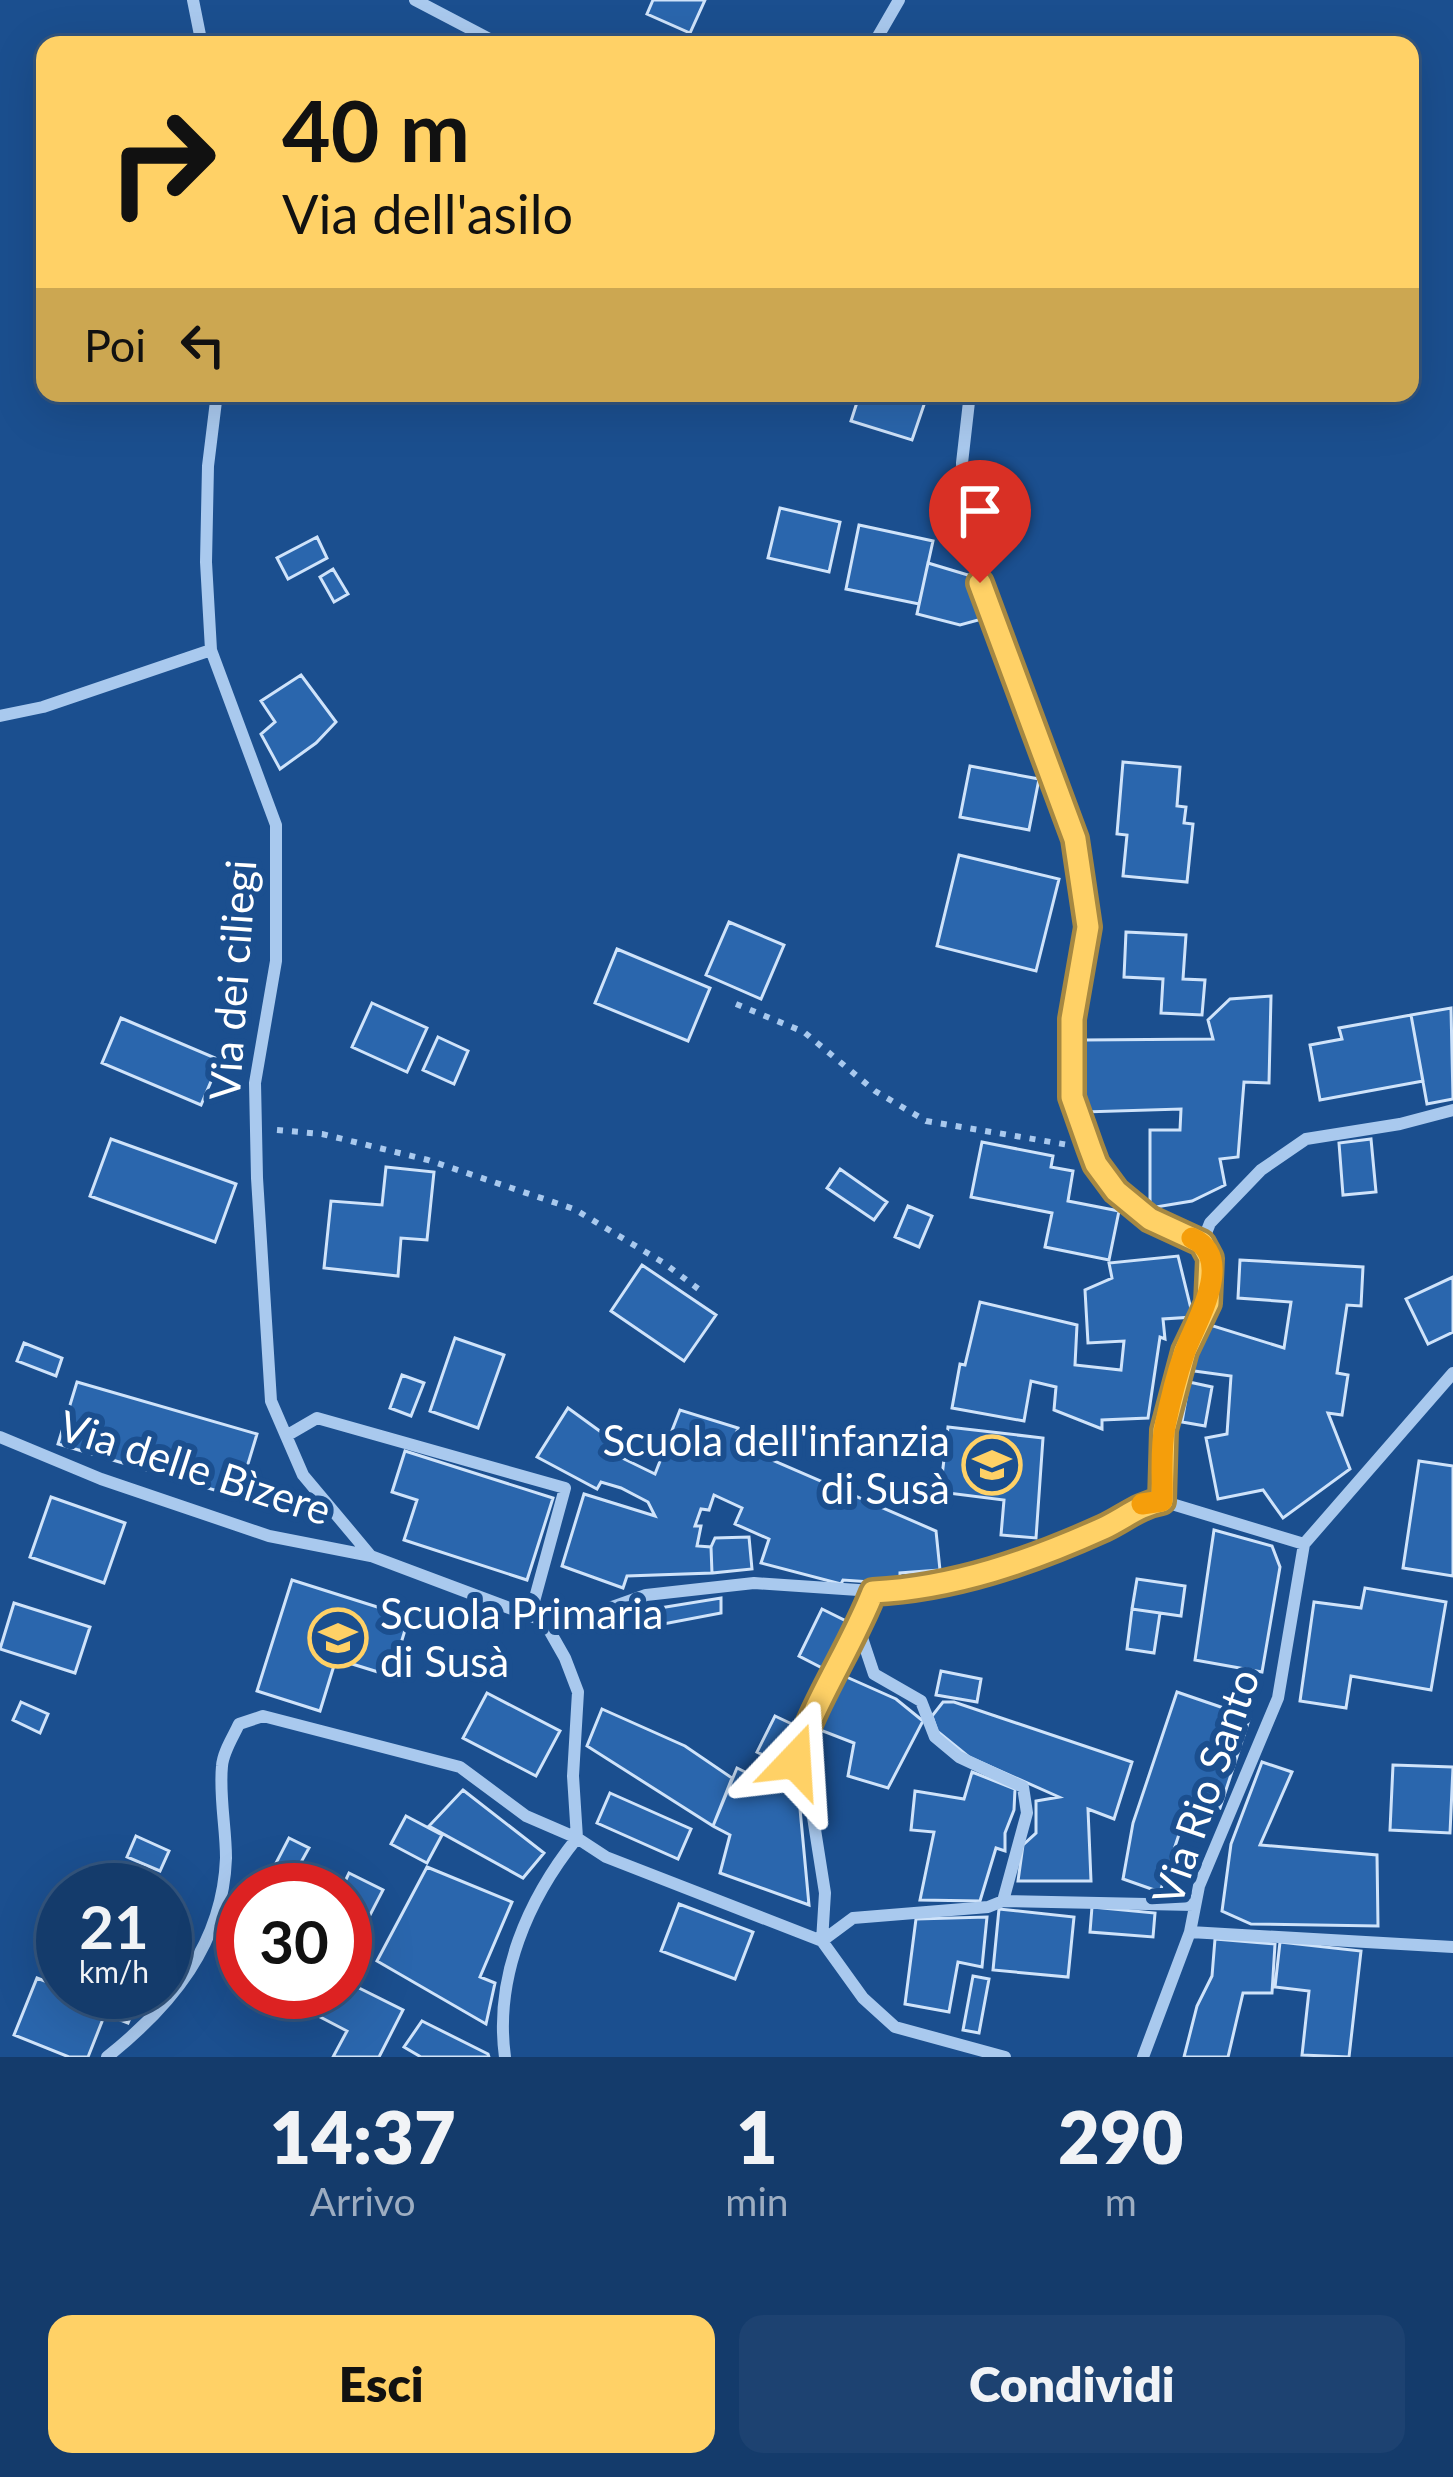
<!DOCTYPE html>
<html lang="it">
<meta charset="utf-8">
<style>
:root{--surface:#143b6b;--page:#1d4271;--text:#f1f3f6;--muted:#9dadc1;--line:#33557e;--accent:#ffd166}
body{margin:0;font-family:Lato,sans-serif;background:var(--page);color:var(--text);height:100vh;display:flex;flex-direction:column;font-size:45px;white-space:nowrap}
*{box-sizing:border-box;margin:0}
p{font-size:39px;color:var(--muted)}
.icon{flex:none;width:66px;height:66px;fill:none;stroke:currentColor;stroke-width:2;stroke-linecap:round;stroke-linejoin:round}
.map{position:relative;height:2057px;overflow:hidden}
.drawer{display:flex;flex-direction:column;background:var(--surface);flex:1}
.drawer>*{flex:none}
.banner{position:absolute;left:36px;top:36px;width:1383px;height:366px;border-radius:24px;box-shadow:0 12px 48px #0002,0 0 0 3px var(--line);background:#ffd166;color:#111;overflow:hidden}
.speed{position:absolute;left:36px;top:1863px;display:flex;gap:24px;font-size:60px;font-weight:700;text-align:center}
.speed>*{display:grid;place-content:center;width:156px;height:156px;border-radius:50%;background:var(--surface);box-shadow:0 12px 48px #0002,0 0 0 3px var(--line);line-height:1}
.speed small{font-size:30px;font-weight:400}
.speed .limit{border:18px solid #d22;background:#fff;color:#111}
.pin{position:absolute;display:grid;place-items:center;width:102px;height:102px;color:#fff;margin:-123px -51px;border-radius:50% 50% 50% 0;rotate:-45deg;box-shadow:0 0 12px #0007}
.pin .icon{rotate:45deg}
.me{position:absolute;width:132px;margin:-66px;rotate:20deg;stroke-linejoin:round;filter:drop-shadow(0 0 9px #0008)}
.turn{display:flex;align-items:center;gap:42px;height:252px;padding:0 48px;font-size:54px}
.turn .icon{width:156px;height:156px;stroke-width:2.5}
.turn b{display:block;font-size:84px;line-height:102px}
.then{display:flex;align-items:center;height:114px;padding:0 48px;background:#0003;gap:24px;font-size:45px}
.eta{display:flex;justify-content:space-evenly;align-items:center;height:204px;text-align:center}
.eta b{font-size:72px;font-weight:800;line-height:84px}
.button{display:flex;gap:24px;margin-top:auto;padding:24px 48px}
.button a{flex:1;height:138px;border-radius:24px;background:var(--accent);color:#111;font-size:48px;font-weight:800;line-height:138px;text-align:center}
.button a+a{background:var(--page);color:var(--text)}
.map>svg:first-child{display:block}
.building{fill:#2a66ad;stroke:#cfe3fa;stroke-width:3}
.lines{fill:none;stroke-linecap:round;stroke-linejoin:round}
.path{stroke:#a9c9ee;stroke-width:6;stroke-dasharray:6 9;stroke-linecap:butt}
.minor{stroke:#a9c9ee;stroke-width:12}
.route-casing{stroke:#a68842;stroke-width:30}
.route{stroke:#ffd166;stroke-width:21}
.slow{stroke:#f59e0b;stroke-width:21}
.labels{text-anchor:middle;stroke-width:12;stroke-linejoin:round;paint-order:stroke}
.street-label{font-size:42px;fill:#fff;stroke:#1b4f8f}
.poi-label{font-size:42px;fill:#fff;stroke:#1b4f8f;text-anchor:end}
</style>
<div class="map">
<svg width="1453" height="2057" viewBox="0 0 1453 2057">
<rect width="100%" height="100%" fill="#1b4f8f"/>
<!-- building -->
<path class="building" d="M653 0H705L690 33 647 14Z
M860 393H928L912 440 851 421Z
M780 508 840 522 829 572 768 558Z
M859 525 933 541 919 604 846 589Z
M317 537 327 558 288 579 277 558Z
M928 563 968 575 982 619 960 625 917 614Z
M333 569 348 594 334 602 320 577Z
M301 675 336 722 316 743 280 769 261 734 275 722 261 701Z
M1123 762 1180 767 1177 806 1186 807 1184 823 1193 824 1187 882 1123 876 1127 835 1117 834Z
M970 766 1039 779 1029 830 960 817Z
M959 855 1059 879 1036 971 937 946Z
M729 922 784 945 761 999 706 975Z
M1126 932 1186 935 1183 979 1205 980 1202 1015 1161 1013 1163 979 1124 977Z
M617 949 710 988 688 1041 595 1003Z
M1271 996 1269 1083 1244 1082 1238 1157 1220 1159 1225 1185 1192 1201 1150 1208V1130H1180L1181 1109 1084 1112 1083 1040 1213 1039 1208 1020 1230 999Z
M372 1003 427 1028 407 1072 352 1047Z
M1451 1008 1453 1099 1427 1104 1411 1015Z
M1411 1015 1423 1081 1320 1100 1310 1045 1342 1039 1339 1028Z
M121 1018 220 1060 201 1105 102 1063Z
M438 1037 468 1051 454 1084 423 1070Z
M111 1139 236 1184 215 1242 90 1196Z
M1371 1139 1376 1192 1343 1195 1339 1143Z
M982 1142 1053 1156 1051 1167 1073 1171 1068 1201 1119 1211 1109 1260 1045 1247 1052 1213 971 1197Z
M386 1167 434 1172 427 1240 401 1238 398 1276 324 1268 331 1201 382 1205Z
M840 1169 887 1202 874 1220 827 1188Z
M908 1206 932 1216 919 1247 895 1237Z
M1178 1256 1193 1317 1163 1319 1165 1339 1160 1337 1148 1418 1102 1420V1429L1054 1410 1056 1387 1031 1381 1024 1421 952 1408 960 1364 965 1365 980 1302 1077 1325 1075 1365 1121 1370 1124 1341 1088 1343 1085 1290 1112 1278 1109 1263Z
M1240 1260 1363 1267 1361 1306 1347 1305 1337 1373 1348 1375 1342 1415 1328 1413 1350 1469 1283 1518 1263 1490 1218 1499 1206 1438 1227 1434 1231 1376 1187 1370 1207 1324 1284 1348 1291 1302 1238 1298Z
M642 1265 716 1315 684 1361 611 1311Z
M1453 1277V1332L1428 1344 1406 1299Z
M455 1338 504 1355 478 1428 430 1411Z
M24 1343 62 1358 56 1376 17 1361Z
M402 1375 424 1383 411 1416 390 1408Z
M77 1382 257 1434 238 1497 58 1444Z
M1189 1382 1212 1387 1205 1426 1182 1422Z
M568 1408 623 1448 618 1456 655 1474 680 1410 738 1428 733 1443 936 1531 940 1570 900 1573V1584L843 1580 841 1584 761 1563 769 1539 735 1524 742 1508 714 1495 709 1510 701 1509 695 1526H701L697 1546 711 1547 712 1573 627 1576 623 1588 562 1566 584 1494 655 1516 648 1502 621 1488 601 1482 597 1489 537 1457Z
M948 1427 1043 1438 1036 1538 1001 1535 1004 1500 940 1492Z
M405 1451 553 1498 527 1580 404 1540 417 1500 392 1492Z
M1419 1461 1453 1466V1576L1403 1568Z
M51 1497 125 1523 104 1583 30 1557Z
M1214 1530 1272 1546 1280 1567 1262 1672 1195 1660Z
M749 1537 752 1569 712 1573 711 1547 715 1538Z
M1137 1579 1185 1586 1181 1616 1132 1609Z
M292 1580 409 1617 391 1676 336 1659 320 1711 257 1691Z
M1365 1588 1446 1602 1431 1690 1351 1676 1346 1708 1300 1701 1314 1602 1361 1608Z
M721 1598V1613L637 1629 635 1612Z
M14 1603 90 1627 75 1673 0 1649Z
M822 1609 850 1623 826 1670 799 1656Z
M1132 1609 1160 1613 1154 1653 1127 1649Z
M941 1671 981 1679 977 1702 936 1695Z
M842 1675 896 1699 923 1721 888 1788 848 1776 854 1743 815 1728Z
M1177 1692 1250 1717 1220 1808 1191 1798 1160 1892 1123 1879 1133 1823Z
M487 1693 560 1731 536 1776 463 1738Z
M21 1702 48 1714 40 1733 13 1720Z
M943 1702H954L1132 1762 1114 1819 1088 1809 1091 1881H1018L1023 1845 1036 1833V1801L1059 1797 969 1757 937 1731 932 1716Z
M602 1709 685 1746 732 1778 713 1826 587 1746Z
M775 1716 796 1726 779 1763 757 1752Z
M1262 1762 1292 1772 1260 1845 1377 1855 1378 1926 1251 1924 1222 1911 1231 1844Z
M1393 1765 1453 1767 1450 1833 1390 1830Z
M737 1768 799 1798 809 1905 720 1873 730 1835 713 1826Z
M972 1772 1015 1789 1014 1810 1005 1833V1851L996 1848 980 1901 920 1900 934 1832 911 1830 915 1791 964 1799Z
M463 1790 544 1853 523 1878 429 1826Z
M610 1793 691 1829 678 1859 597 1823Z
M406 1816 442 1835 427 1863 391 1844Z
M136 1836 169 1851 160 1871 127 1857Z
M289 1838 309 1848 295 1873 276 1863Z
M427 1867 512 1902 480 1977 495 1983 486 2024 377 1961Z
M349 1873 383 1890 370 1915 345 1903V1890H341Z
M679 1904 753 1932 735 1979 661 1951Z
M1092 1907 1155 1913 1153 1937 1090 1932Z
M999 1909 1074 1917 1068 1977 993 1970Z
M987 1917 982 1967 958 1962 949 2012 905 2004 916 1919Z
M1215 1939 1275 1944 1272 1993H1243L1228 2057H1184L1197 2006 1212 1976Z
M1280 1942 1361 1951 1349 2057 1302 2055 1309 1991 1275 1987Z
M973 1976 989 1979 979 2033 963 2030Z
M37 1978 63 1988V1992H141L128 2023 105 2014 88 2057H69L14 2035Z
M345 1981 403 2010 379 2057H333L347 2031 307 2010 316 1992H345Z
M422 2021 488 2054 489 2057H421L404 2047Z"/>
<g class="lines">
<!-- path -->
<path class="path" d="M736 1004 804 1032 875 1091 926 1121 1069 1145
M277 1130 322 1134 428 1160 574 1209 664 1263 705 1294"/>
<!-- minor -->
<path class="minor" d="M193 0 202 45
M415 0 501 45
M873 45 899 0
M217 393 208 466 206 562 211 650 276 825V961L255 1083 257 1178 271 1401 303 1475 370 1555
M970 393 962 463 965 540 1075 839 1088 927 1072 1019 1073 1097 1096 1164 1116 1191 1150 1218 1202 1243 1211 1258 1208 1303 1185 1351 1164 1430 1162 1501 1304 1544
M0 716 43 707 211 650
M1202 1243 1210 1223 1261 1170 1306 1139 1400 1124 1453 1110
M286 1436 317 1418 565 1488 530 1616
M0 1437 101 1479 269 1536 371 1556 544 1621 587 1616 646 1595 754 1583 873 1591 917 1589 1043 1554 1109 1526 1142 1504 1162 1501
M544 1621 565 1658 578 1692 573 1776 577 1838
M859 1629 874 1674 921 1701 935 1737 959 1757 1023 1787 1027 1813 1003 1901
M1190 1932 1453 1947
M822 1941 853 1918 988 1907 1003 1901 1194 1905
M822 1941 825 1893 810 1798 795 1761 809 1716 859 1629 873 1591
M107 2057C171 2006 223 1944 226 1858 226 1828 219 1796 222 1766 223 1752 233 1737 239 1724L263 1716 460 1767 526 1816 577 1838 606 1857 822 1941 863 1998 895 2027 1005 2057
M505 2057C494 1977 528 1899 577 1838
M1143 2057 1190 1932 1199 1886 1278 1698 1304 1544 1453 1373"/>
</g>
<g class="lines">
<!-- route casing -->
<g class="route-casing">
<path id="route" d="M795 1761C814 1701 850 1650 873 1592 954 1588 1031 1561 1104 1528 1125 1518 1139 1505 1162 1501L1164 1430 1185 1351 1208 1303 1210 1258 1202 1243 1150 1219 1116 1191 1096 1164 1090 1148 1072 1097V1019L1088 927 1075 839 980 583"/>
</g>
<!-- route -->
<use href="#route" class="route"/>
<!-- slow -->
<path class="slow" d="M1142 1504 1162 1501C1163 1476 1160 1450 1165 1426 1170 1402 1176 1377 1184 1354 1194 1324 1237 1259 1192 1238"/>
</g>
<!-- icons -->
<defs>
<g id="school-ring" transform="scale(3)"><circle r="9.5" fill="#1b4f8f" stroke="#ffd166" stroke-width="1.5"/><path d="M0-5L7-2L0 1L-7-2ZM-4 1L0 2.5L4 1V4Q0 6-4 4Z" fill="#ffd166"/></g>
</defs>
<g fill-rule="evenodd">
<use href="#school-ring" x="992" y="1465"/>
<use href="#school-ring" x="338" y="1638"/>
</g>
<g class="labels">
<!-- street labels -->
<g class="street-label">
<text transform="translate(233 980) rotate(-86)" y="15">Via dei ciliegi</text>
<text transform="translate(195 1468) rotate(18)" y="15">Via delle Bìzere</text>
<text transform="translate(1206 1787) rotate(-71)" y="15">Via Rio Santo</text>
</g>
<!-- poi labels -->
<g class="poi-label">
<text x="950" y="1456">Scuola dell'infanzia<tspan x="950" dy="48">di Susà</tspan></text>
<text x="380" y="1629" text-anchor="start">Scuola Primaria<tspan x="380" dy="48">di Susà</tspan></text>
</g>
</g>
</svg>
<div class="speed"><div>21<small>km/h</small></div><div class="limit">30</div></div>
<div class="pin" style="left:980px;top:583px;background:#d93025"><svg class="icon" aria-label="arrive" viewBox="0 0 24 24"><path d="M6 21V4h12l-3 4 3 4H6"/></svg></div>
<svg class="me" style="left:795px;top:1761px" viewBox="-20 -20 40 40"><path d="M0-17L14 15 0 8-14 15z" fill="#ffd166" stroke="#fff" stroke-width="4"/></svg>
<div class="banner">
<div class="turn"><svg class="icon" aria-label="right" viewBox="0 0 24 24"><path d="M7 20v-9h11M14 6l5 5-5 5"/></svg><div><b>40 m</b>Via dell'asilo</div></div>
<div class="then">Poi<svg class="icon" aria-label="left" viewBox="0 0 24 24"><path d="M17 20v-9H6M10 6l-5 5 5 5"/></svg></div>
</div>
</div>
<section class="drawer">
<div class="eta">
<div><b>14:37</b><p>Arrivo</p></div>
<div><b>1</b><p>min</p></div>
<div><b>290</b><p>m</p></div>
</div>
<div class="button"><a>Esci</a><a>Condividi</a></div>
</section>
